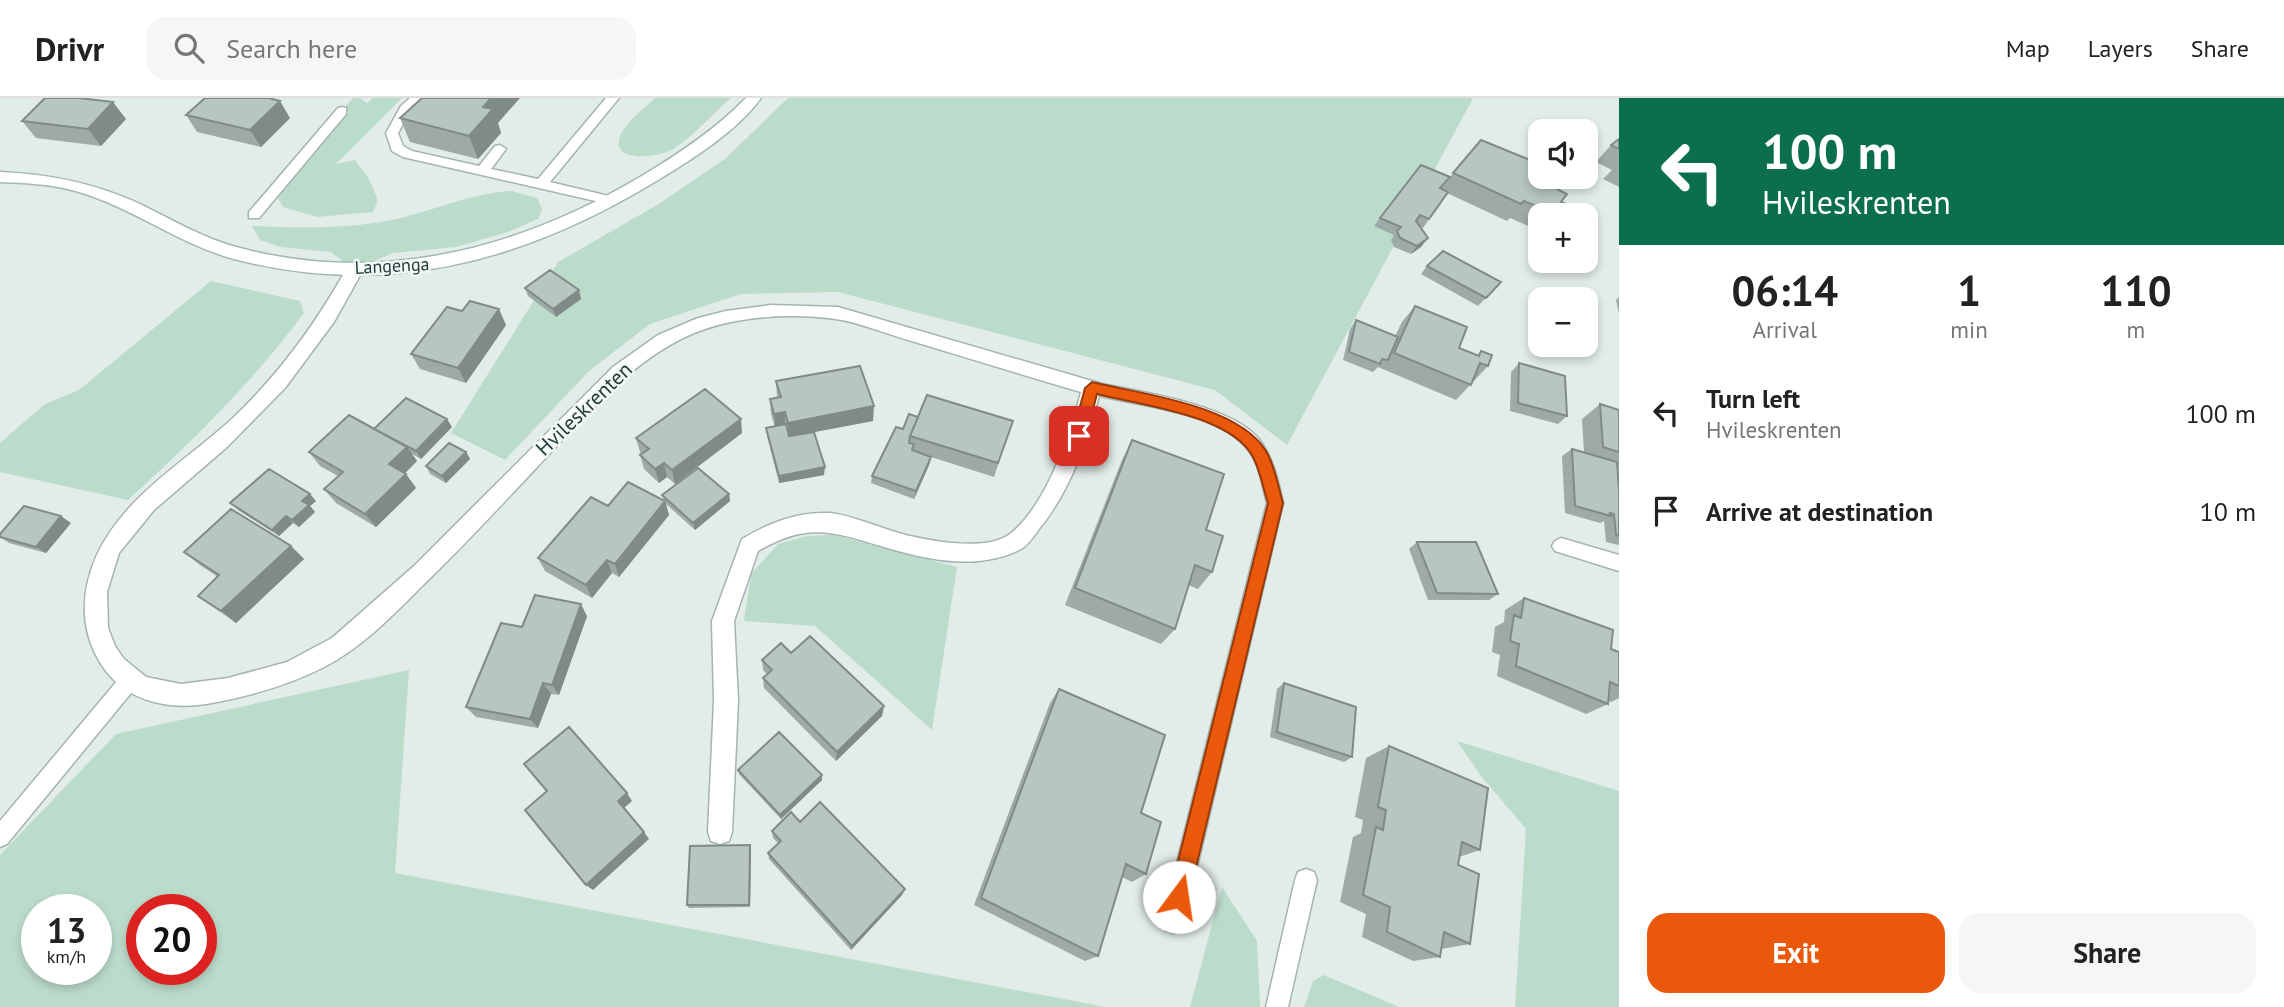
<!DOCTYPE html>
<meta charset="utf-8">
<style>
:root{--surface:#fff;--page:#f6f6f6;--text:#222;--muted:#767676;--line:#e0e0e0;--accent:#ea580c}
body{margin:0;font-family:"PT Sans",sans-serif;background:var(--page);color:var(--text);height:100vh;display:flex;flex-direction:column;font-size:26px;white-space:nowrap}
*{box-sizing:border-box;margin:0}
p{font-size:23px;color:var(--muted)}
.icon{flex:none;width:38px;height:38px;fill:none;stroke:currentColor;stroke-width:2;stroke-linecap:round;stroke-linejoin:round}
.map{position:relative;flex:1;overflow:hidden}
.panel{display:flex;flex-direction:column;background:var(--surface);width:665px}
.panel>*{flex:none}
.banner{background:#0b6e4f;color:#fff;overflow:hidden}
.buttons{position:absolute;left:1528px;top:21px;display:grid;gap:14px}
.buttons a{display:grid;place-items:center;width:70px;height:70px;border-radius:14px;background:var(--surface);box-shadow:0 4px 10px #0003;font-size:35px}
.speed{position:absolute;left:21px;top:796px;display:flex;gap:14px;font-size:35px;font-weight:700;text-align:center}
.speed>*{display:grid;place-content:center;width:91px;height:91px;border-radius:50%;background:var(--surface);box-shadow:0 4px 10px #0003;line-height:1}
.speed small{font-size:18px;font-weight:400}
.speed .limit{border:10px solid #d22;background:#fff;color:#111}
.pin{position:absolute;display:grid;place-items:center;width:60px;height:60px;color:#fff;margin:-30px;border-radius:14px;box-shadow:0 4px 10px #0006}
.me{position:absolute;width:77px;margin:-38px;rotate:14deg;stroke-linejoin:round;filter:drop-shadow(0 0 5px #0008)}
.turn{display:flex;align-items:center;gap:24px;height:147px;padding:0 28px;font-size:32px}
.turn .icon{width:91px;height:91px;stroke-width:2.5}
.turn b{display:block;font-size:49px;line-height:60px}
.eta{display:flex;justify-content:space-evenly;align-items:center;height:119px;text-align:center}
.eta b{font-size:42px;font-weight:700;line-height:49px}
.cta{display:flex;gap:14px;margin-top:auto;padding:14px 28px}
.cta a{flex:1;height:80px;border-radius:21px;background:var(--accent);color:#fff;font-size:28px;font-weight:700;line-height:80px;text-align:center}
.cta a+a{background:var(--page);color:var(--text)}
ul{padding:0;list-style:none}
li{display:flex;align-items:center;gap:21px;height:98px;padding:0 28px}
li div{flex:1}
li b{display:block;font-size:26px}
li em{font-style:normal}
header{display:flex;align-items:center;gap:42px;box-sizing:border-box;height:98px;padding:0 35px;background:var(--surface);border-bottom:2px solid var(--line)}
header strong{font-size:33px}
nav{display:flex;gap:38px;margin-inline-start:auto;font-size:24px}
.search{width:490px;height:63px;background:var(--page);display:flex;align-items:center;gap:18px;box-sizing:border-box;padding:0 24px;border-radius:21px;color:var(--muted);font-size:26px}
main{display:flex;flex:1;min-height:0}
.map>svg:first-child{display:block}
.green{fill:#bcdccb;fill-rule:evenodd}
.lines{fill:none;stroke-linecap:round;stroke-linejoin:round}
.service-casing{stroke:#a5b4b1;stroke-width:3}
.minor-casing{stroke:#a5b4b1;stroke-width:3}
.secondary-casing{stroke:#a1b7b3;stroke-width:3}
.service{fill:#fff;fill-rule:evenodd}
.minor{fill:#fff;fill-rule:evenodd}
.secondary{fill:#fff;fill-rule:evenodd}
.wall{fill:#9daaa8}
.shaded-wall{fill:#808b88}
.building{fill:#b7c6c3;stroke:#808b88;stroke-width:2}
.route{fill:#ea580c;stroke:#983908;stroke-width:2}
.labels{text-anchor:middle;stroke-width:5;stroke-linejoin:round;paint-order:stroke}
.far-street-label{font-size:18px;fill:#233c3a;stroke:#f2f8f6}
.street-label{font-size:21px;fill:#233c3a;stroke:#f2f8f6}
</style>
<header>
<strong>Drivr</strong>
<div class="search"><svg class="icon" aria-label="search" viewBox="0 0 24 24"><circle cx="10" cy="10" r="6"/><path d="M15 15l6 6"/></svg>Search here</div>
<nav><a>Map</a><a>Layers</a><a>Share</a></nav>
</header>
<main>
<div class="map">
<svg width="1619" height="909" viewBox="0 0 1619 909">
<rect width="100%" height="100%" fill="#e2ece9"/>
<!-- green -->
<path class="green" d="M353 0H360L367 5 373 0H402L336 66 355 62 368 79 378 102 373 114 317 119 283 109 274 93 304 53Z
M655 0H731C712 16 694 38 673 51 659 60 607 66 621 36 627 23 645 10 655 0Z
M788 0H1473L1287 347 1215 292 838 194 741 196 650 226 589 273 505 362 451 335 558 164 657 107 725 61Z
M512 93 537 100 542 111 538 121 508 134 456 149 393 155 354 172 331 154 280 149 260 142 252 128C295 130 338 131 381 124 426 117 467 95 512 93Z
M211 183 300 203 304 215C252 285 192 344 128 402L0 374V345L45 306 79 292Z
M834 437 957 469 932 632 815 528 744 523 751 476 778 446 807 438Z
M409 572 395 775 1106 909H0V757L116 636ZM37 812H96V872H37ZM142 812H201V872H142Z
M1457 643 1619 693V909H1515L1526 731 1481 678Z
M1222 789 1257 843 1260 909H1190Z
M1324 877 1399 909H1304L1313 883Z"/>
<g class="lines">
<!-- service casing -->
<g class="service-casing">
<path id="service" d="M410 0H423L410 13 398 35 403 48 412 53 479 68 495 48 500 47 506 51 491 71 538 81 606 0H619L550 84 613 99 620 103 613 107 403 59 392 53 386 35 401 8Z
M342 9 346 10V16L259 120H249V114L338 10Z
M1092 284C1136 293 1229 306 1258 340 1273 359 1278 382 1283 405L1184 824 1181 832 1173 835 1165 832 1162 824 1267 405C1263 390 1261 373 1253 359 1226 311 1134 309 1086 294L1084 290 1086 286Z
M1561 440 1619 457V473L1555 453 1552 448 1555 443Z
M129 574 136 577 138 583 136 589 7 746 0 749V723L122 577Z
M1306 771 1314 774 1317 782 1288 909H1266L1295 782 1298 774Z"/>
</g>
<!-- minor casing -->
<g class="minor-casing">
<path id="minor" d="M354 166 363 172 334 224 285 290 227 349 154 412 119 455 107 494 108 530 115 548 124 561 146 579 181 586 228 580 287 564 332 540 414 468 613 269 658 237 698 220 726 213 771 207 838 209 1092 283 1099 285 1101 290C1088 340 1072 391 1039 431 1034 438 1028 447 1021 451 980 472 933 463 891 451 836 435 810 422 758 453L734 523 738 603 732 734 729 743 720 746 711 743 708 734 714 603 712 523 742 441C769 425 796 414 828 415 850 416 887 433 910 438 936 444 988 453 1010 436 1046 408 1070 337 1081 294 1026 278 971 261 915 244 889 237 862 225 836 221 794 215 744 218 705 231 649 250 607 295 568 336 519 388 471 441 419 491 390 520 360 551 324 569 287 588 246 599 206 606 168 612 126 603 103 569 80 535 80 496 96 459 124 397 187 363 234 319 281 274 317 224 348 168Z"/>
</g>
<!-- secondary casing -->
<g class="secondary-casing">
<path id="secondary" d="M746 0H761C736 34 694 60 658 82 525 163 388 201 234 161 179 146 133 110 79 94 53 86 26 85 0 84V74C50 76 93 85 138 105 171 121 204 141 240 150 380 187 517 152 640 79 677 57 715 32 746 0Z"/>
</g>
<!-- service -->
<use href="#service" class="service"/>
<!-- minor -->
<use href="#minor" class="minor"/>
<!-- secondary -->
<use href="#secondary" class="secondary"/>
</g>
<!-- wall -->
<path class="wall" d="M186 17 290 20 261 49 197 34Z
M400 20 498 25 501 35 478 61 410 44Z
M126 21 101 48 36 40 22 23Z
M1619 41V89L1603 81 1612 72 1596 64 1611 47Z
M1481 42 1531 78 1561 104 1564 105 1555 117H1540V133L1510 120 1507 123 1447 95 1423 130 1419 128 1428 140 1421 149 1411 156 1394 149 1391 142 1394 137 1374 128 1380 120 1450 79Z
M1427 168 1501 184 1478 208 1421 176Z
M525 190 579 192 581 201 556 219 528 198Z
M1619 199V216L1616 202Z
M1415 208 1459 250 1477 257 1481 253 1488 268 1456 302 1378 269 1373 274 1343 262 1350 231 1356 222 1395 238 1402 224Z
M462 213 506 227 466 285 420 271 411 256Z
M1519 265 1567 318 1558 326 1510 313 1511 274Z
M776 283 873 323 814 334 824 377 779 385 767 338 766 330 775 329 771 316 770 301 777 300Z
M1600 306 1619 312V373H1618L1619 393V447L1606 444 1604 423 1600 425 1565 415 1562 358 1572 351 1584 354 1582 321Z
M918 319 1008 337 994 379 931 359 929 367 914 401 871 385 872 378 903 331Z
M452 329 421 361 412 356 417 363 405 375 416 390 376 429 336 405 324 391 338 378 320 368 309 354Z
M742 335 675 386 667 379 659 385 644 371 640 357 642 356 640 354 636 340Z
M1132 342 1206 432 1212 474 1198 491 1188 487 1175 531 1161 546 1065 507 1122 362Z
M466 354 470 361 446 385 430 376 426 368Z
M729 396 730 403 695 432 666 406 669 417 619 479 612 475 592 500 545 473 538 460 608 408 664 402 662 397Z
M316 403 310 408 315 414 299 429 293 425 279 438 238 412 230 405Z
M71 425 46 455 9 445 0 439V436Z
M1417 444 1498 496 1489 502H1428L1409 451Z
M291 448 304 461 236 525 198 498 218 479 200 467 184 454Z
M1524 500 1611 551 1619 554V600L1611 604 1609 603 1608 606 1586 616 1497 578 1500 557 1492 554 1495 529 1504 524 1505 512Z
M587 518 559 597 551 596 538 630 476 619 466 609 522 529Z
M791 555 884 608 882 618 836 663 764 590 763 580 767 576 763 572 762 562Z
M1284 585 1352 659 1344 664 1270 639 1277 591Z
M1059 591 1141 715 1146 776 1132 784 1122 779 1098 858 1085 863 974 807 1050 605Z
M1389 648 1480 752 1459 759 1458 767 1470 846 1441 851 1440 859 1413 863 1362 839 1366 816 1340 804 1353 739 1361 735 1363 722 1355 719 1366 660Z
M738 672 822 682 781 721 739 676Z
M800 724 905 791 902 797 851 852 769 761 768 755 778 745 773 740 772 733Z
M751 751 750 809 689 810 687 807Z"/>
<!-- shaded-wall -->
<path class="shaded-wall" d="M491 0H520L498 25 501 35 478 61 469 38 483 9Z
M280 3 290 20 261 49 250 32Z
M113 4 126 21 101 48 88 31Z
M1428 140 1421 149 1411 156 1417 148Z
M579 192 581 201 556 219 553 211Z
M499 211 506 227 466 285 458 270Z
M874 308 873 323 788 339V325Z
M785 314V329L775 330 774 316Z
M447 321 452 329 421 361 416 353Z
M741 321 742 335 675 386 672 372Z
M407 349 417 363 399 381 389 366Z
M466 354 470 361 446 385 442 378Z
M931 359 929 367 914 401 916 393Z
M664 365 667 379 659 385 655 371Z
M825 369 824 377 779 385V378Z
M406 376 416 390 376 429 365 416Z
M310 396 316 403 310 408 315 414 299 429 292 422 302 403Z
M729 396 730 403 695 432 693 425Z
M665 403 669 417 619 479 615 466Z
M61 418 71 425 46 455 36 449Z
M286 418 293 425 279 438 272 432Z
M291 448 304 461 236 525 221 513Z
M607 462 612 475 592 500 586 487Z
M581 506 587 518 559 597 552 587Z
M543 585 551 596 538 630 530 621Z
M884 608 882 618 836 663 837 654Z
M822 677V682L781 721 780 717Z
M627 695 632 703 623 711 618 703Z
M644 734 649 741 593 792 586 787Z
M750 747 751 751 750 809 749 807Z
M905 791 902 797 851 852 852 848Z"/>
<!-- building -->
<path class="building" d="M45 0H79L113 4 88 31 22 23Z
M205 0H269L280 3 250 32 186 17Z
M422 0H491L483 9 493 11 469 38 400 20Z
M1619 41V51L1611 47Z
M1481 42 1540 66 1531 78 1567 96 1561 104 1564 105 1556 116 1524 103 1521 106 1453 75Z
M1421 67 1450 79 1440 90 1448 94 1429 121 1420 117 1416 123 1428 140 1417 148 1400 140 1397 133 1401 129 1380 120Z
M1443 153 1501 184 1486 200 1427 168Z
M550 172 579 192 553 211 525 190Z
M470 203 499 211 458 270 411 256 447 209 462 213Z
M1415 208 1467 229 1459 250 1479 258 1481 253 1492 257 1488 268 1480 265 1471 287 1394 255Z
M1356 222 1398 239 1388 262 1382 261 1380 266 1349 254Z
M1519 265 1565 278 1567 318 1518 305Z
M860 268 874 308 788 325 785 314 774 316 770 301 781 299 776 283Z
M705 291 741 321 672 372 664 365 655 371 640 357 649 351 636 340Z
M927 297 1013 323 998 365 910 338Z
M406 300 447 321 416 353 374 331Z
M1600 306 1619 312V354L1603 349Z
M909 316 918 319 910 338 909 345 914 346 912 352 931 359 916 393 872 378 896 329 903 331Z
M349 317 407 349 389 366 406 376 365 416 324 391 343 374 309 354Z
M786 326 789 338 814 334 825 369 779 378 766 330Z
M1132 342 1224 376 1206 432 1223 438 1212 474 1195 467 1175 531 1075 490Z
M449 345 466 354 442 378 426 368Z
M1572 351 1617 364 1619 393V438L1616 437 1614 416 1610 415 1611 418 1575 408Z
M698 370 729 396 693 425 662 397Z
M269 371 310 396 302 403 309 407 292 422 286 418 272 432 230 405Z
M628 384 665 403 615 466 607 462 586 487 538 460 591 399 608 408Z
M24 408 61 418 36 449 0 439V436Z
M231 411 291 448 221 513 198 498 219 477 184 454Z
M1417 444H1476L1498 496 1437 495Z
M535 497 581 506 552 587 543 585 530 621 466 609 501 525 522 529Z
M1524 500 1613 532 1611 551 1619 554V588L1610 584 1608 606 1516 568 1519 546 1510 543 1514 517 1521 520Z
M810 538 884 608 837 654 763 580 772 572 762 562 781 545 791 555Z
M1284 585 1356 609 1352 659 1277 634Z
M1059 591 1165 637 1141 715 1161 724 1146 776 1126 766 1098 858 981 800Z
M569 629 627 695 618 703 644 734 586 787 525 712 547 693 524 666Z
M779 634 822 677 780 717 738 672Z
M1389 648 1488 690 1480 752 1462 744 1458 767 1479 776 1470 846 1444 834 1440 859 1387 834 1390 809 1363 797 1376 729 1383 732 1386 712 1378 709Z
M820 704 905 791 852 848 768 755 781 743 772 733 791 714 800 724Z
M750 747 749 807H687L690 748Z"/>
<!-- route -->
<path class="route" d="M1092 284C1141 296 1238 307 1266 353 1275 368 1278 388 1283 405L1189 799 1186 805 1179 808 1172 805 1169 799 1268 405C1263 390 1260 372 1253 359 1231 317 1140 307 1097 296L1086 338 1079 344 1074 342 1072 338 1085 290Z"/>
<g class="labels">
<!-- far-street labels -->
<g class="far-street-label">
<text transform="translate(392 168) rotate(-3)" y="6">Langenga</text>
</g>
<!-- street labels -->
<g class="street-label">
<text transform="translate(584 311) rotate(-44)" y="7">Hvileskrenten</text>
</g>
</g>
</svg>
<div class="buttons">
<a><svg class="icon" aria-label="sound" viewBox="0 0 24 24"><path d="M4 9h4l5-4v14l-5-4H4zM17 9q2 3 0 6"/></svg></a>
<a>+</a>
<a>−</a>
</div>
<div class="speed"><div>13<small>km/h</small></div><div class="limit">20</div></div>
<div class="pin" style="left:1079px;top:338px;background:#d93025"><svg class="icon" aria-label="arrive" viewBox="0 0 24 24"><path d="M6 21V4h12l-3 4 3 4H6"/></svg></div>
<svg class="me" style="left:1179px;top:799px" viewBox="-20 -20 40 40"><circle r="19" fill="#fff"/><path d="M0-13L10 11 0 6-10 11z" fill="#ea580c"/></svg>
</div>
<section class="panel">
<div class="banner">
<div class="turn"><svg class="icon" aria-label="left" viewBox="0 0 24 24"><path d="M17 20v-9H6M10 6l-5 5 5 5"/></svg><div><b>100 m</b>Hvileskrenten</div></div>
</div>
<div class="eta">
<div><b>06:14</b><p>Arrival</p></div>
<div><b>1</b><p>min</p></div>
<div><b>110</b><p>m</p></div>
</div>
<ul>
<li><svg class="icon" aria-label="left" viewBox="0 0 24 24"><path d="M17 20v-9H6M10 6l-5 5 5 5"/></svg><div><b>Turn left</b><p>Hvileskrenten</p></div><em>100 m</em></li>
<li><svg class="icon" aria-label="arrive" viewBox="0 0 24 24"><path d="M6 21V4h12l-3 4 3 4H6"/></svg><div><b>Arrive at destination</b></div><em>10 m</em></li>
</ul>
<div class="cta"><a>Exit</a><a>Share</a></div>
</section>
</main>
